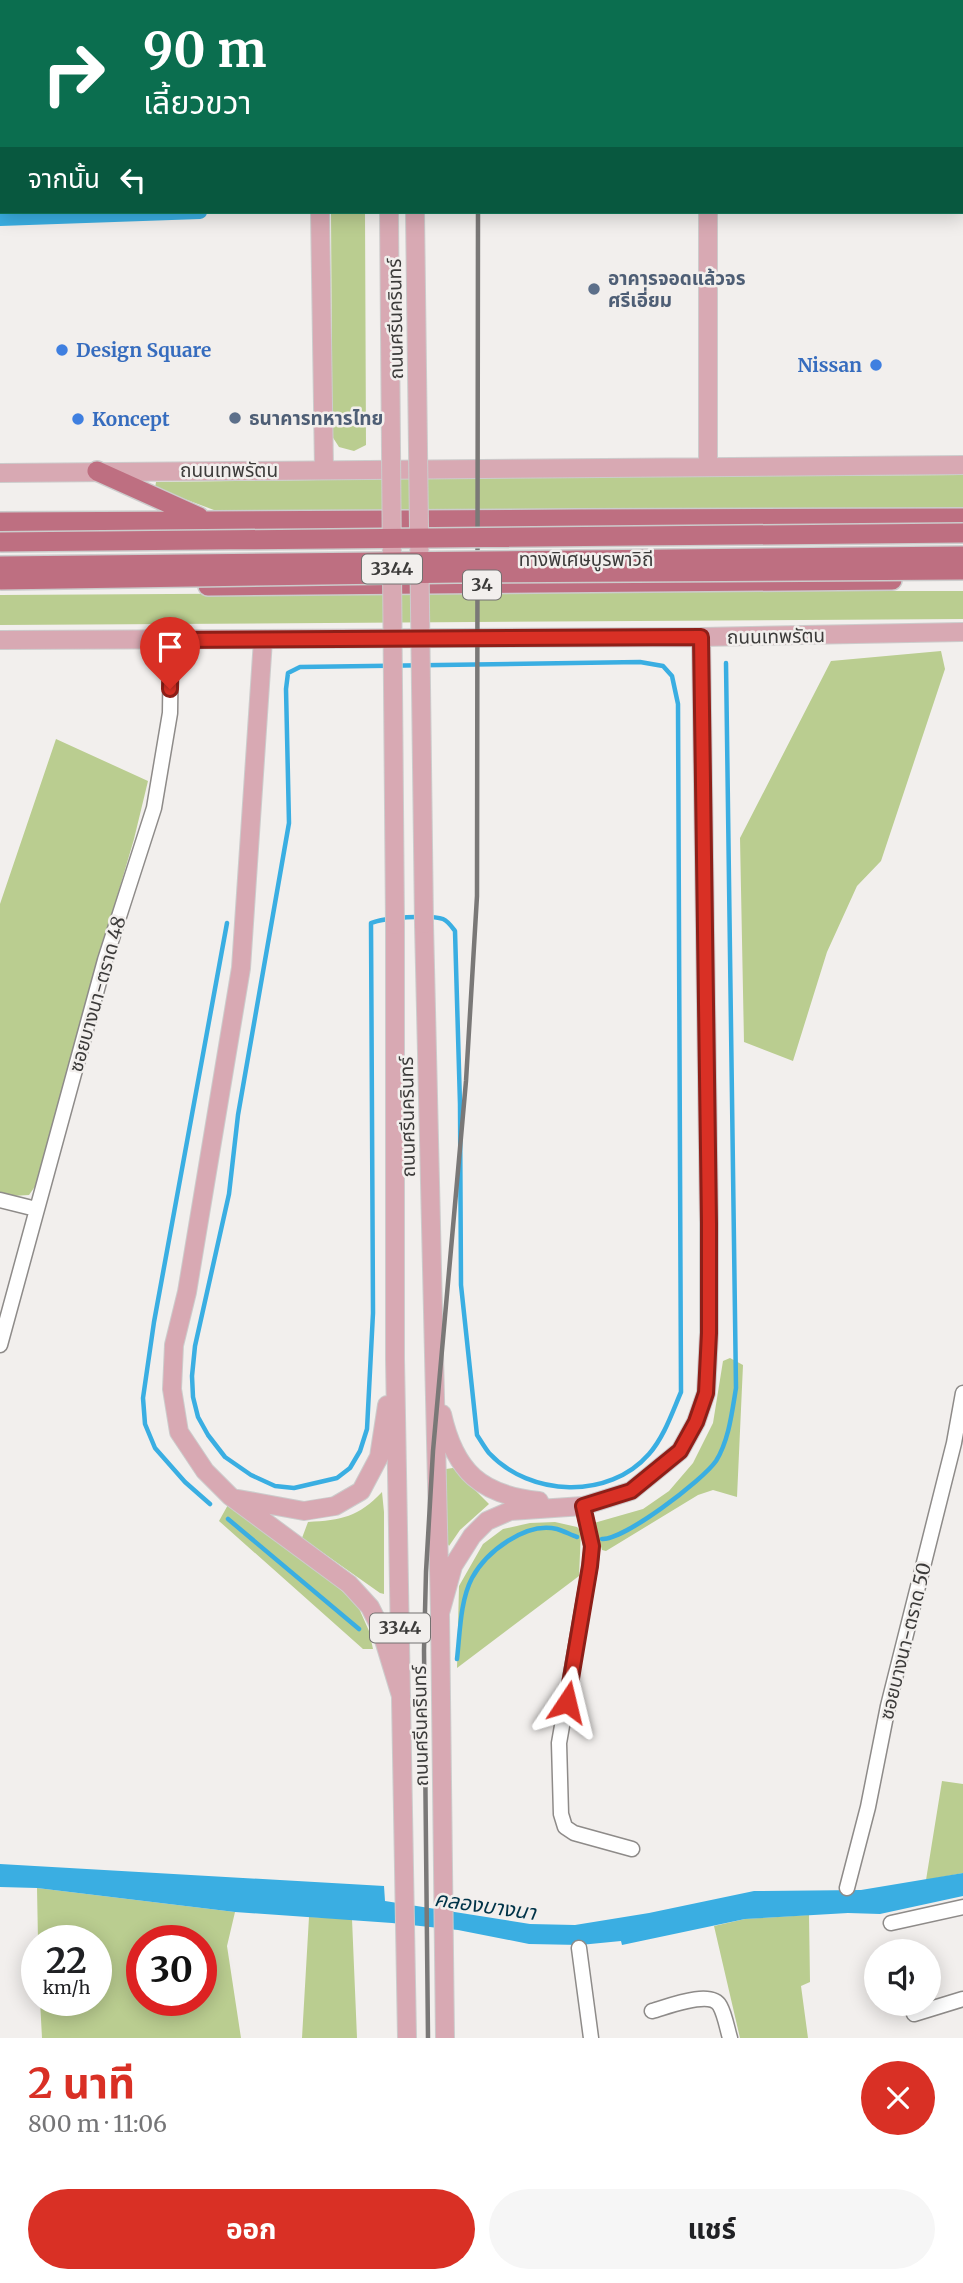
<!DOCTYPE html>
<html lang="th">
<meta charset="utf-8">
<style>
:root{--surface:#fff;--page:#f6f6f6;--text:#202124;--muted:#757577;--accent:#d93025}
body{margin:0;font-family:Merriweather,"Noto Sans Thai",serif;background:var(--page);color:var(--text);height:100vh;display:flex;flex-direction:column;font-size:26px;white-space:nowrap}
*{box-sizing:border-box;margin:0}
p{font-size:23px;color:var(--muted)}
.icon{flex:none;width:38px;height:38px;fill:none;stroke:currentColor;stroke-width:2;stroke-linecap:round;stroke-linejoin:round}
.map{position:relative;height:2038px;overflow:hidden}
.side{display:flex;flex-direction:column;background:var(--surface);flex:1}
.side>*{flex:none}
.banner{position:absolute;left:0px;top:0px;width:964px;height:214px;box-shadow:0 4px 18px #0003;background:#0b6e4f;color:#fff;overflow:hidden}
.controls{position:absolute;left:864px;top:1939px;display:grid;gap:14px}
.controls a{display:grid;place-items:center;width:77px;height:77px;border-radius:50%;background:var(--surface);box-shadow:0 4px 18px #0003;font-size:35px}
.speed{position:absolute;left:21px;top:1925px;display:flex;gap:14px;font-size:35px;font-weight:700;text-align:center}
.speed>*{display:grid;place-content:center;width:91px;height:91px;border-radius:50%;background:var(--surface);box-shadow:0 4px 18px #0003;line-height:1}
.speed small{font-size:18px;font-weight:400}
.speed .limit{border:10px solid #d22;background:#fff;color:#111}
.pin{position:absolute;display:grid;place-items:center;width:60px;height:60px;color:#fff;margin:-72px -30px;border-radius:50% 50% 50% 0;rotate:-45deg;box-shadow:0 0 7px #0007}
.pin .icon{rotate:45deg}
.me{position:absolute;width:77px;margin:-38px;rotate:10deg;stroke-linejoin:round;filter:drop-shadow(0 0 5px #0008)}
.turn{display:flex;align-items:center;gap:24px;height:147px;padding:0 28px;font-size:32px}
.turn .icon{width:91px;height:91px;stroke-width:2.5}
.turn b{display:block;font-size:49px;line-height:60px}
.then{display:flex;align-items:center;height:66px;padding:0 28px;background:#0003;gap:14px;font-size:26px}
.round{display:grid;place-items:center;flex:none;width:74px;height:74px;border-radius:37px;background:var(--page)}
.headline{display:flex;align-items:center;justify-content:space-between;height:119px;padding:0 28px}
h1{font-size:42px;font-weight:700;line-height:52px;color:var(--accent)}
.button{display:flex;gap:14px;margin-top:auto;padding:14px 28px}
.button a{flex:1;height:80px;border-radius:42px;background:var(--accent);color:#fff;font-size:28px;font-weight:700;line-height:80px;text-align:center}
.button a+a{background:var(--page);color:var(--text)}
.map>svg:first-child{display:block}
.green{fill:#bacd90;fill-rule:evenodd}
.water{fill:#3aaee2}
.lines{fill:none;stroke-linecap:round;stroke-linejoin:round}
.stream{stroke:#3aaee2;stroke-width:4.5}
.canal{stroke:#3aaee2;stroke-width:14}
.minor-casing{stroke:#8e8b89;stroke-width:17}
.major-casing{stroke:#ccc;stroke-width:20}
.highway-casing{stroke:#ccc;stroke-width:22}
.minor{stroke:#fff;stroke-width:14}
.major{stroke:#d8a9b3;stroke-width:18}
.highway{stroke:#be6f81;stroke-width:19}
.rail{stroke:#7a7877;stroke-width:4.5}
.major-bridge-casing{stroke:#ccc;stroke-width:20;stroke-linecap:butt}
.highway-bridge-casing{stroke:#ccc;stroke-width:22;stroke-linecap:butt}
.major-bridge{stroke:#d8a9b3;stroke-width:18}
.highway-bridge{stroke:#be6f81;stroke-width:19}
.route-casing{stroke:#8d1f18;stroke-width:18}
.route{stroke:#d93025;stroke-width:12}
.service-dot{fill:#5c6f8a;stroke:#f2efed;stroke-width:2.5}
.shop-dot{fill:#3f7fe0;stroke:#f2efed;stroke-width:2.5}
.labels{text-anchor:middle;stroke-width:5;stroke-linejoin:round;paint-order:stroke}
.shield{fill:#f2efed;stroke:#737170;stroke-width:2}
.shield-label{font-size:18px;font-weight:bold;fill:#3c3b3a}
.service-label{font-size:19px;font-weight:bold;fill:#4e5e75;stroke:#f2efed;text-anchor:start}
.street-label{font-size:19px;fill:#3c3b3a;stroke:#f2efed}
.shop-label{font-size:19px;font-weight:bold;fill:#366cbe;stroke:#f2efed;text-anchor:start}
.water-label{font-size:21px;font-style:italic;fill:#003348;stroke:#f2efed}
</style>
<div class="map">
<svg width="963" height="2038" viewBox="0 0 963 2038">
<rect width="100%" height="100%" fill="#f2efed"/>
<!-- green -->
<path class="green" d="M331 212H365L366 445 354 451 339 447 330 433 332 379Z
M963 475V511L222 513 155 488 156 482 570 477Z
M711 591H963V619L0 625V595Z
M941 651 945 669 881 861 857 886 827 952 793 1061 744 1042 740 838 831 661Z
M56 739 148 781 134 839 90 989 36 1185 29 1195 12 1196 0 1192V904Z
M730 1358 743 1365 737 1497 713 1490 698 1495 606 1551 602 1550 594 1523 643 1509 669 1491 693 1463 713 1423 723 1361Z
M453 1468 489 1504 460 1530 449 1546 446 1541V1469Z
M382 1492 384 1512V1594L380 1593 302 1538 308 1522C342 1520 358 1517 382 1492Z
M229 1503 333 1583 357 1604 369 1631 373 1649H363L219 1521Z
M555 1522 577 1527 581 1531 579 1576 457 1668 459 1586 483 1544 503 1529 530 1523Z
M942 1781 963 1784V1873L926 1880Z
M37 1888 235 1912 227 1946 241 2038H42L40 2000H96V1941H38ZM142 1941H201V2000H142Z
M809 1915 810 1982 801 1986 808 2038H740L714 1926 745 1919Z
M309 1917 352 1919 357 2038H302Z"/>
<!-- water -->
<path class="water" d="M0 1864 384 1886 385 1901 530 1924 575 1925 649 1913 754 1891 861 1890 963 1873V1896L880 1914 848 1913 745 1919 622 1945 621 1941 580 1945 529 1944 458 1930 392 1923 235 1912 37 1888 0 1887Z"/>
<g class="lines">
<!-- stream -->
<path class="stream" d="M640 662 663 666 672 676 678 704 681 1392C672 1413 664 1437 649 1454 609 1500 530 1497 489 1453 485 1448 481 1441 477 1435L461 1285 460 1104 455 931C452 927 448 921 443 919 430 914 384 918 371 923L373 1313 367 1429 360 1451 350 1468 337 1478 294 1488 275 1486 251 1475 225 1457 208 1435 198 1417 193 1397 192 1376 195 1346 229 1194 238 1115 289 823 286 689 288 673 300 667Z
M210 1504 185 1482 155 1448 145 1424 143 1398 154 1322 227 923
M228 1519 359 1629
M602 1539C624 1540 702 1481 716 1461 729 1440 732 1412 736 1388L726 663
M457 1659C460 1633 460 1601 472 1578 486 1552 526 1521 557 1529 564 1531 571 1535 577 1537"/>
<!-- canal -->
<path class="canal" d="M0 219 200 212"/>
<!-- minor casing -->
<g class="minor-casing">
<path id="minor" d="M0 1200 36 1209
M0 1345 105 960 154 808 170 713 171 640
M583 1506 592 1547 590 1566 559 1743 561 1814 565 1827 574 1833 632 1849
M847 1888 868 1807 888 1706 954 1443 963 1393
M891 1923 963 1907
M579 1948 591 2038
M652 2011C667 2007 711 1989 720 2006 725 2015 727 2028 730 2038
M914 2014 963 1999"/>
</g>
<!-- major casing -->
<g class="major-casing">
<path id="major" d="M317 0V2
M387 0V2
M413 0V2
M704 0V2
M320 212 324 469
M708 212V467
M0 473 963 465
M0 640 701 637 963 632
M263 640 241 968 187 1292 174 1345 172 1389 179 1432 205 1471 230 1496 349 1584 370 1607 380 1627 401 1696
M424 924 440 1613 445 2038
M395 925V1359L407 2038
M442 1414C455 1472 481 1495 539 1501
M238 1499 304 1511 335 1506 361 1491 379 1457 387 1405
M440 1613 453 1566 472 1536 487 1521 510 1511 583 1506 631 1491 680 1451 696 1422 706 1393 709 1333V1223L701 637"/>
</g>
<!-- highway casing -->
<g class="highway-casing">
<path id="highway" d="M97 471 199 517
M0 522C321 518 642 520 963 518
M208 586 892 580"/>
</g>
<!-- minor -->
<use href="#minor" class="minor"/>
<!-- major -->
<use href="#major" class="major"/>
<!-- highway -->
<use href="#highway" class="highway"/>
<!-- rail -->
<path class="rail" d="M478 2V0
M428 2038 424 1650 426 1572 433 1451 466 1081 477 896 478 212"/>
<!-- major-bridge casing -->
<g class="major-bridge-casing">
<path id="major-bridge" d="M389 212 395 925
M415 212 424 924"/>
</g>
<!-- highway-bridge casing -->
<g class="highway-bridge-casing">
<path id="highway-bridge" d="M0 542 963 533
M0 566 963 556
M0 580 457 573 963 570"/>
</g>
<!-- major-bridge -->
<use href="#major-bridge" class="major-bridge"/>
<!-- highway-bridge -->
<use href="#highway-bridge" class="highway-bridge"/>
</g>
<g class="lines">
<!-- route casing -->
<g class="route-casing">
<path id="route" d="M170 689 171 640 701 637 709 1223V1333L706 1393 696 1422 680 1451 631 1491 583 1506 592 1546 590 1566 567 1702"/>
</g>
<!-- route -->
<use href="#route" class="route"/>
</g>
<!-- markers -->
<g class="service-dot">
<circle cx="594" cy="289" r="7"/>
<circle cx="235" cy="418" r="7"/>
</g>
<g class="shop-dot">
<circle cx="62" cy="350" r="7"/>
<circle cx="876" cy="365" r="7"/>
<circle cx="78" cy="419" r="7"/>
</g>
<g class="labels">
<!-- shield labels -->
<g class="shield">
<rect x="362" y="554.5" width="60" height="29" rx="5"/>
<rect x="463" y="570.5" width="38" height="29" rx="5"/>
<rect x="370" y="1613.5" width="60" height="29" rx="5"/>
</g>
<g class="shield-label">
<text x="392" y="575">3344</text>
<text x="482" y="591">34</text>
<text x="400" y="1634">3344</text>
</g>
<!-- service labels -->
<g class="service-label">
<text x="608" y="285">อาคารจอดแล้วจร<tspan x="608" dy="22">ศรีเอี่ยม</tspan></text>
<text x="249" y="425">ธนาคารทหารไทย</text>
</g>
<!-- street labels -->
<g class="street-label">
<text transform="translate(395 319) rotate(-91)" y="7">ถนนศรีนครินทร์</text>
<text x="229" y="477">ถนนเทพรัตน</text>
<text x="586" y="566">ทางพิเศษบูรพาวิถี</text>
<text transform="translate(776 636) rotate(-1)" y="7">ถนนเทพรัตน</text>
<text transform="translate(97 994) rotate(-74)" y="7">ซอยบางนา-ตราด 48</text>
<text transform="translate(407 1117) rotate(-91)" y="7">ถนนศรีนครินทร์</text>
<text transform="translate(905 1641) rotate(-76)" y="7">ซอยบางนา-ตราด 50</text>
<text transform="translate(420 1726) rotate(-91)" y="7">ถนนศรีนครินทร์</text>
</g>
<!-- shop labels -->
<g class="shop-label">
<text x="76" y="357">Design Square</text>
<text x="862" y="372" text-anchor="end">Nissan</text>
<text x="92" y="426">Koncept</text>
</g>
<!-- water labels -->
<g class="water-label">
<text transform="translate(485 1906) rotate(8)" y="7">คลองบางนา</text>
</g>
</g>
</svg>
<div class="controls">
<a><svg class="icon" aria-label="sound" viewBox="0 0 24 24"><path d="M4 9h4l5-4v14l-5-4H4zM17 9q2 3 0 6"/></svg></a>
</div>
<div class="speed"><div>22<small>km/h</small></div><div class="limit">30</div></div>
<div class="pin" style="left:170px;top:689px;background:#d93025"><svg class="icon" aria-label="arrive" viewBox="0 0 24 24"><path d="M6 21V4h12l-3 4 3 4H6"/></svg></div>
<svg class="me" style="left:567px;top:1702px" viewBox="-20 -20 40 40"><path d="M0-17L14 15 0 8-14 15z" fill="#d93025" stroke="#fff" stroke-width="4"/></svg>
<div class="banner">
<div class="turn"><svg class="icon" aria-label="right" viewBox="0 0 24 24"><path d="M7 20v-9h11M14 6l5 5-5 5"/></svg><div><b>90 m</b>เลี้ยวขวา</div></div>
<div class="then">จากนั้น<svg class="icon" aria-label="left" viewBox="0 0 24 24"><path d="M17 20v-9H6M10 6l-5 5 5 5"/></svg></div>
</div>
</div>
<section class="side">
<div class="headline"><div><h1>2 นาที</h1><p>800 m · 11:06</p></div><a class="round" style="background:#d93025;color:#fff"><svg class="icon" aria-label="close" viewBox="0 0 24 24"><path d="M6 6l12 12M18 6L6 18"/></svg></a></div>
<div class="button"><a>ออก</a><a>แชร์</a></div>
</section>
